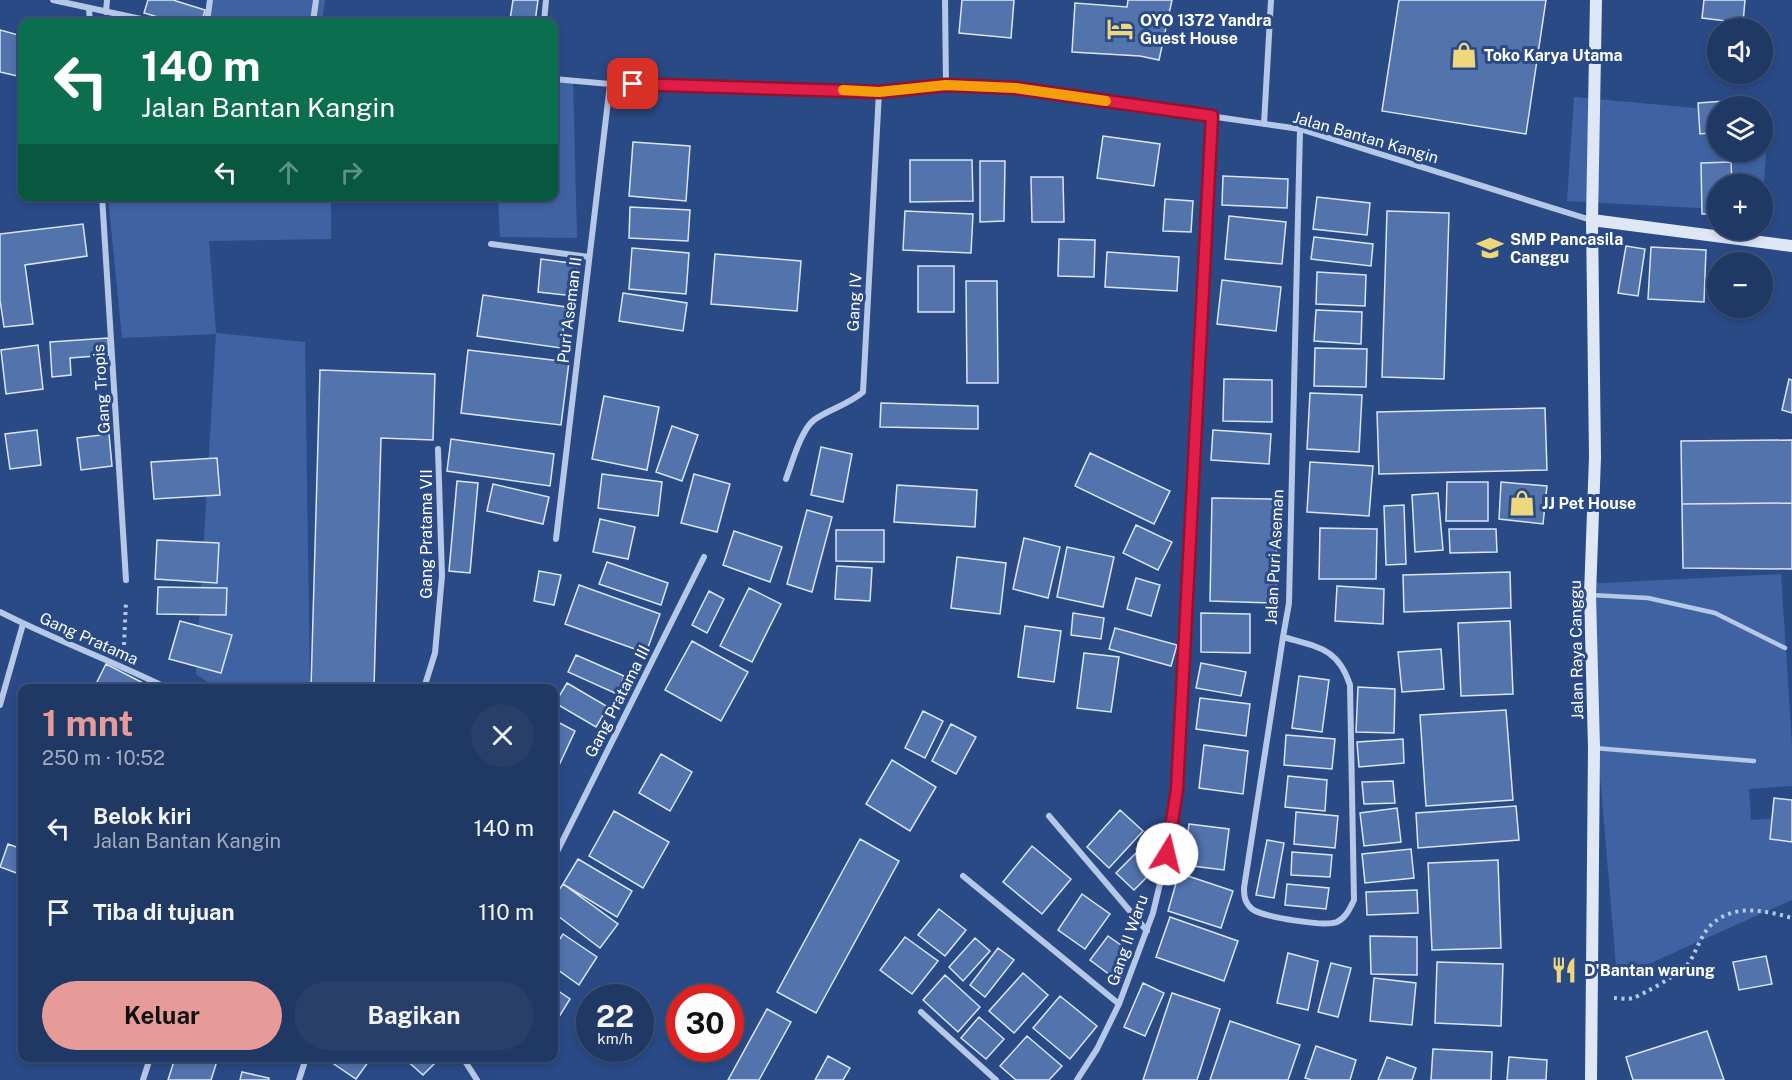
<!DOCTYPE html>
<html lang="id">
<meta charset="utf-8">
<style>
:root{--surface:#203864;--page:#283f6a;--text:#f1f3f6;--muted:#a2acbf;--line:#3d5278;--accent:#e69b98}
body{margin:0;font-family:"Public Sans",sans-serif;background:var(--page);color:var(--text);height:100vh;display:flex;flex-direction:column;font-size:22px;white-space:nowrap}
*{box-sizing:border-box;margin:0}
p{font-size:20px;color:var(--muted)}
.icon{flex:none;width:33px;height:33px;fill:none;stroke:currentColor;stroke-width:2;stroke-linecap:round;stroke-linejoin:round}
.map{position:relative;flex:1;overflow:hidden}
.drawer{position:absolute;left:18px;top:684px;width:540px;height:378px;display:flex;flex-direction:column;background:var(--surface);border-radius:12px;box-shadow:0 3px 9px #0003,0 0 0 2px var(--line)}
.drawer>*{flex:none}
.top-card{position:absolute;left:18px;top:18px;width:540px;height:183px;border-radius:12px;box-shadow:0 3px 9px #0003,0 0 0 2px var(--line);background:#0b6e4f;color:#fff;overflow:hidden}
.fabs{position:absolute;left:1707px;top:18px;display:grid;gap:12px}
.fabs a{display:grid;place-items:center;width:66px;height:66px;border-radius:50%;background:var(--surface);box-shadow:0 3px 9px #0003,0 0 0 2px var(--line);font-size:30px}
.speed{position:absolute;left:576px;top:984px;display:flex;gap:12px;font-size:30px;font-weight:700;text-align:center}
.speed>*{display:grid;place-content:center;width:78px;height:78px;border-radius:50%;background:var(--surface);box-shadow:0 3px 9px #0003,0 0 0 2px var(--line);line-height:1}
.speed small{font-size:15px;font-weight:400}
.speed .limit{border:9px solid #d22;background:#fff;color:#111}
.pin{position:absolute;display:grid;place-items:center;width:51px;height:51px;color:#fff;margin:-26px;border-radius:12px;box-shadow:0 3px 9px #0006}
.me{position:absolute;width:66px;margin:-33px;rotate:9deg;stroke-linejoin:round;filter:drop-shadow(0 0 4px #0008)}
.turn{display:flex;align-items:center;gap:21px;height:126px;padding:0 24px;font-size:27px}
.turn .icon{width:78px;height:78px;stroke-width:2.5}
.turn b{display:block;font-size:42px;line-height:51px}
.lanes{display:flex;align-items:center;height:57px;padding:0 24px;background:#0003;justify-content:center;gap:30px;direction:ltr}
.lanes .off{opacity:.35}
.round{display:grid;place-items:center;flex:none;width:63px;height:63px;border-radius:32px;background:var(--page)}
.overview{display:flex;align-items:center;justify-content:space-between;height:102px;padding:0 24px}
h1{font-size:36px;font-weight:700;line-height:45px;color:var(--accent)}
.action{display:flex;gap:12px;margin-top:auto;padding:12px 24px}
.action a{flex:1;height:69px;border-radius:36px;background:var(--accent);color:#111;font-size:24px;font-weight:700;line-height:69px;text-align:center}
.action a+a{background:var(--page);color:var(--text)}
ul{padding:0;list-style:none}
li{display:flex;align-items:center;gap:18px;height:84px;padding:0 24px}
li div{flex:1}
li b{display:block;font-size:22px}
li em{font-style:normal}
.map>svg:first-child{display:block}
.green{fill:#3f63a2}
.building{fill:#5373ad;stroke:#d9e4f6;stroke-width:1.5}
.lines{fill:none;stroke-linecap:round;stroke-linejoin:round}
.path{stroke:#b6c8e7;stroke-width:4;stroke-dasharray:3 4.5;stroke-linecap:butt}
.service{stroke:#b6c8e7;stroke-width:4.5}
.minor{stroke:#b6c8e7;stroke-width:6}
.secondary{stroke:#dfe7f7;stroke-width:12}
.route-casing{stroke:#92132f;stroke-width:15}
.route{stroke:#e11d48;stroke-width:10}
.slow{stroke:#f59e0b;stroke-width:10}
.labels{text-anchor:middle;stroke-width:6;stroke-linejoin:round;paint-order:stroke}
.poi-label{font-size:16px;font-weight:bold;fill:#fff;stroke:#2a4a86;text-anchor:start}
.street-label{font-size:16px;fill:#fff;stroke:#2a4a86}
</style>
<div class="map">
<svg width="1792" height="1080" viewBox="0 0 1792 1080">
<rect width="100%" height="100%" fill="#2a4a86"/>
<!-- green -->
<path class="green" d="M207 0H325L322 22H204Z
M554 77 573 78 577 238 500 237 498 197 554 196Z
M1574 97 1717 110 1718 152H1762L1763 114 1769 115 1763 194 1762 184H1718L1717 209 1567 201Z
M108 197H331V239L209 241 216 333 305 342 310 688H216L196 674 216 334 122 338Z
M1781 574 1792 744V786L1749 789 1751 820 1792 817V900L1617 978 1584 584Z"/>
<!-- building -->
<path class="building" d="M148 0H173L205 10 202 22H175L144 13Z
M513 0H538L535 22 510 20Z
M962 0H1014L1011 38 959 33Z
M1128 0H1172L1159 60 1140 56 1072 52 1075 3 1127 7Z
M1399 0H1546L1526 134 1382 111Z
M1704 0H1745L1743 23 1702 18Z
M0 30 22 36V77L0 72Z
M1725 101V106H1718V132L1700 134 1698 103Z
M1103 136 1160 144 1154 186 1097 178Z
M633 142 690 146 686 201 629 196Z
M910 160H972L973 201 910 202Z
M980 161H1005L1004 221 980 222Z
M1731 162 1732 184H1718V214H1702L1701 163Z
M1223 176 1288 179 1287 208 1222 205Z
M1031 177H1063L1064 222H1032Z
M1317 197 1370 203 1367 235 1313 229Z
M1165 199 1193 201 1191 232 1163 231Z
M630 207 690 210 688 241 629 238Z
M905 211 973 214 971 253 903 250Z
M1387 211 1449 213 1444 379 1382 377Z
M1229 216 1286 222 1282 264 1225 259Z
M83 224 87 256 25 265 33 324 4 327 0 300V234Z
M1314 237 1373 244 1371 266 1311 259Z
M1059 239 1095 240 1094 277 1058 276Z
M1626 246 1645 249 1638 296 1618 293Z
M1651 247 1706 250 1704 302 1648 299Z
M632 248 689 253 686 294 629 289Z
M1107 252 1179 257 1177 291 1105 287Z
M715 254 801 261 797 311 711 304Z
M541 259 577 264 574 296 538 292Z
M918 266H954V312H918Z
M1317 272 1366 275 1365 306 1316 304Z
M1222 280 1281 287 1276 331 1217 324Z
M966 281H997L998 383H967Z
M623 293 687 303 683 331 619 321Z
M483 295 566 307 561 348 477 336Z
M1316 310 1362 312 1361 344 1314 341Z
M108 338 109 355 70 358 71 375 52 377 50 342Z
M38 345 43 389 6 394 1 350Z
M1315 348 1367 349 1366 387 1314 386Z
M468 350 569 362 561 425 461 413Z
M320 370 435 374 433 440 381 438 374 688H311Z
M1224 379 1272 380V422L1223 421Z
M1789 379 1792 380V413L1782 410Z
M1310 393 1362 395 1359 452 1307 449Z
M604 396 659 407 647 470 592 459Z
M881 403 978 406V429L880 427Z
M1545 408 1547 470 1379 474 1377 412Z
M672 426 698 435 682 481 656 472Z
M37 430 41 465 10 469 5 434Z
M1213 430 1271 434 1269 464 1211 460Z
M109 434 112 466 81 470 77 438Z
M451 439 554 454 550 486 447 471Z
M1792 440V503L1682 504 1681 441Z
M821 447 852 454 843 502 811 495Z
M1090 453 1170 491 1154 524 1075 486Z
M217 458 220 495 154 499 151 462Z
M1310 462 1373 466 1369 516 1307 512Z
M602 474 662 482 658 516 598 508Z
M694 474 730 484 717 532 681 523Z
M457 481 478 483 470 573 449 571Z
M1447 482H1488V521H1446Z
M1501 482 1547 486 1543 524 1499 519Z
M493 484 549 497 543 524 487 511Z
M897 485 977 490 975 527 894 522Z
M1438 493 1443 550 1415 552 1412 495Z
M1212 498 1277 499 1276 603 1210 601Z
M1792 503V569L1683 568 1682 504Z
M1404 505 1406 564 1386 565 1384 506Z
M807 510 832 517 812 592 787 584Z
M600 519 635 527 628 559 593 552Z
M1136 525 1172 542 1158 570 1123 553Z
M1320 528 1377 529 1376 579H1319Z
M1449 529H1496L1497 552 1450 553Z
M836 530H884V562L836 561Z
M734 531 782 547 770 582 723 565Z
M1024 538 1060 547 1048 598 1013 589Z
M157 540 219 543 217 583 155 579Z
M1067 547 1114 557 1103 607 1057 597Z
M957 557 1006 563 1000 614 951 608Z
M607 562 668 583 661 605 599 584Z
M837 566 872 568 870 601 835 599Z
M539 571 561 575 554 605 534 601Z
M1510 572 1511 608 1404 612 1403 575Z
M1136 578 1160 585 1151 616 1127 609Z
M579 585 660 614 646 653 565 624Z
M1337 586 1384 589 1383 624 1335 621Z
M158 587 227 588 226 615 157 614Z
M749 588 781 604 752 662 720 646Z
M709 591 724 599 707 633 692 625Z
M1073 613 1104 618 1101 639 1071 635Z
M1201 613 1250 614V653L1201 652Z
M180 621 232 635 221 673 169 659Z
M1510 621 1513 694 1461 696 1458 623Z
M1025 626 1061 631 1054 682 1018 677Z
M1115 628 1177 645 1171 666 1109 649Z
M692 641 748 672 721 721 665 690Z
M1441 649 1444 689 1402 692 1398 652Z
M1084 653 1119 657 1111 712 1077 708Z
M576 655 624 676 617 694 568 672Z
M1201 663 1246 672 1241 696 1196 688Z
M106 664 153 688H94Z
M1299 676 1329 680 1322 732 1292 728Z
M567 683 608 707 596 727 555 703Z
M1358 687 1395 689 1394 733 1356 732Z
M1200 698 1250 704 1246 736 1196 729Z
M1506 710 1513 800 1426 806 1420 715Z
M923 711 943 721 925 758 905 748Z
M554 720 575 731 554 776Z
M951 724 976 737 956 774 932 761Z
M1286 735 1335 739 1332 769 1284 765Z
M1403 739 1404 763 1359 767 1357 742Z
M1204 745 1248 751 1243 794 1199 788Z
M661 754 692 772 670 811 639 793Z
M892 760 936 787 910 831 866 804Z
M1288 776 1327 780 1325 811 1285 807Z
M1393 781 1395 803 1364 804 1362 782Z
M1774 798 1792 800V842L1770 839Z
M1516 806 1519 840 1418 848 1416 813Z
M1397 808 1401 842 1364 846 1360 813Z
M1120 810 1143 831 1109 868 1087 847Z
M614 811 669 842 643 888 589 856Z
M1296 812 1338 816 1335 848 1294 844Z
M1189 824 1229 829 1224 870 1184 865Z
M860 839 899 861 816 1013 777 992Z
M1267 840 1284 843 1274 898 1256 895Z
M8 844 22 849V875L0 867Z
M1032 846 1071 879 1042 914 1003 882Z
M1141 848 1159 865 1134 890 1116 873Z
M1411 849 1414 878 1365 883 1362 854Z
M1292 852 1332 855 1330 877 1291 875Z
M578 859 632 891 617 917 563 884Z
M1498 860 1501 948 1432 950 1428 863Z
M1179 873 1233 891 1221 928 1168 911Z
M563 884 618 924 600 948 554 913V897Z
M1287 884 1329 888 1326 909 1285 905Z
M1417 890 1418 913 1367 915 1366 892Z
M1082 894 1110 914 1085 949 1058 930Z
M939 909 966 930 945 956 918 935Z
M1170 917 1238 941 1224 981 1156 957Z
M563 934 597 957 579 985 554 967V948Z
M1108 936 1128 950 1110 975 1090 960Z
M1370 936 1417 937V975L1371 974Z
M905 937 938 961 912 994 880 970Z
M975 938 990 951 963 981 949 967Z
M998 948 1014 960 985 997 970 985Z
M1288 953 1318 961 1308 1010 1277 1003Z
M1766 956 1772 984 1739 990 1733 962Z
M1437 962 1503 964 1501 1026 1435 1023Z
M1331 963 1351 968 1338 1017 1318 1012Z
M1023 973 1048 995 1014 1033 989 1011Z
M945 975 980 1007 958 1032 923 1000Z
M1374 978 1416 983 1412 1025 1370 1021Z
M1143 983 1164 993 1145 1036 1124 1027Z
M554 988 570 999 554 1025Z
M1172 993 1220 1009 1197 1080H1143Z
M1060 996 1097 1026 1070 1059 1033 1028Z
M767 1009 791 1022 759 1080H728Z
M979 1017 1004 1039 986 1059 961 1038Z
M1230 1021 1300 1045 1288 1080H1210Z
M1707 1031 1724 1080H1633L1626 1057Z
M1027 1036 1062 1066 1049 1080H1016L1000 1066Z
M1316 1046 1356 1060 1350 1080H1312L1305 1078Z
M1433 1049 1492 1052 1491 1080H1431Z
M828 1056 850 1068 843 1080H815Z
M1387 1057 1416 1068 1412 1080H1378Z
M1509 1057 1547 1060 1546 1080H1507Z
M175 1058H218L211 1080H168Z
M329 1058H371L356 1079 328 1060Z
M404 1058H440L423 1075Z
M242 1072 269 1078V1080H240Z"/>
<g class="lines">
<!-- path -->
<path class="path" d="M124 645 126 601
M1614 998C1620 998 1627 1000 1633 998 1644 994 1681 973 1688 964 1696 953 1700 937 1709 927 1731 903 1764 910 1792 918"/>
<!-- service -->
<path class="service" d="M1591 595 1648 598 1715 613 1785 648
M1594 748 1754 761"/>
<!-- minor -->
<path class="minor" d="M53 0 155 22
M945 0 946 85
M89 9 90 22
M106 12 107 0
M207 22 210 0
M313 22 316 0
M544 22 546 0
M554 79 610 84 879 92 946 85 1015 88 1300 129 1591 220
M1264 124 1271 0
M102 196 126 580
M491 244 589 257
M786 479C792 463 801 430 814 420 829 409 848 405 863 392L879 92
M556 539 610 84
M0 612C55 640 112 661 167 688
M1283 637C1318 647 1338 648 1350 685L1354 900C1350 908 1346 918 1337 922 1324 927 1263 917 1252 909 1245 903 1244 897 1244 888L1283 637 1289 603 1300 129
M424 688 435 653 442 576 438 449
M0 705 23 624
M1049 816 1147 931
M554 858 704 557
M963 876 1119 1004
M921 1012 996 1080
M463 1058 477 1080
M143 1080 150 1058
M299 1080 306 1058
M1077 1080 1097 1049 1119 1004 1153 913 1167 854 1177 790 1212 116"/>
<!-- secondary -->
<path class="secondary" d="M1592 220 1792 246
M1591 1080 1594 748 1590 595 1595 457 1592 220 1596 0"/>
</g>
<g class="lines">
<!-- route casing -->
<g class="route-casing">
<path id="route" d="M633 84 879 92 946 85 1015 88 1212 116 1177 789 1167 854"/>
</g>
<!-- route -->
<use href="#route" class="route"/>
<!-- slow -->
<path class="slow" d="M843 90 879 92 946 85 1015 88 1106 101"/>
</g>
<!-- icons -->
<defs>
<g id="hotel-bare" transform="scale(2.07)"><path d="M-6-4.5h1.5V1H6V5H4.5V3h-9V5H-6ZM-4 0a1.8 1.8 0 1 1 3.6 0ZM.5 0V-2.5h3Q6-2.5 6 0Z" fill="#eed77d" stroke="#2a4a86" stroke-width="2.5" paint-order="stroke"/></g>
<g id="shop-bare" transform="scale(2.07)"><path d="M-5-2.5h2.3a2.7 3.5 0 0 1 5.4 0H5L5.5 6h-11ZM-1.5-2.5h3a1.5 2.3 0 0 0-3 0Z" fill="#eed77d" stroke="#2a4a86" stroke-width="2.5" paint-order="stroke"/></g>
<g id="school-bare" transform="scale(2.07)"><path d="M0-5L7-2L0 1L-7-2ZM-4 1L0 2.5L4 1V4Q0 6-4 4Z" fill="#eed77d" stroke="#2a4a86" stroke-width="2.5" paint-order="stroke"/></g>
<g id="restaurant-bare" transform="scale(2.07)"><path d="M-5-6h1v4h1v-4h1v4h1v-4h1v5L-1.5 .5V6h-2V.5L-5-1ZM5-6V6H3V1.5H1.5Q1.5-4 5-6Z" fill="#eed77d" stroke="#2a4a86" stroke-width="2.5" paint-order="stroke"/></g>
</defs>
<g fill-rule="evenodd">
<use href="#hotel-bare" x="1120" y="29"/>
<use href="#shop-bare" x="1464" y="55"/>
<use href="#school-bare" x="1490" y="248"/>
<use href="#shop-bare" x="1522" y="503"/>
<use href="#restaurant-bare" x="1564" y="970"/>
</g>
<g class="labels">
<!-- poi labels -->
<g class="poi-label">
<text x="1140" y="26">OYO 1372 Yandra<tspan x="1140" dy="18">Guest House</tspan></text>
<text x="1484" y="61">Toko Karya Utama</text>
<text x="1510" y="245">SMP Pancasila<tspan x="1510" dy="18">Canggu</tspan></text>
<text x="1542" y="509">JJ Pet House</text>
<text x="1584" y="976">D'Bantan warung</text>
</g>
<!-- street labels -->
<g class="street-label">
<text transform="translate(1366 137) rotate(16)" y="6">Jalan Bantan Kangin</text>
<text transform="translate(854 302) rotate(-87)" y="6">Gang IV</text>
<text transform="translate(569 310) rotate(-83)" y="6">Puri Aseman II</text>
<text transform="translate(101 389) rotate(-94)" y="6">Gang Tropis</text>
<text transform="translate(426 534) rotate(-90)" y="6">Gang Pratama VII</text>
<text transform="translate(1274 557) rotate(-87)" y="6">Jalan Puri Aseman</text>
<text transform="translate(89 638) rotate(24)" y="6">Gang Pratama</text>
<text transform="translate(1576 650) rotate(-91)" y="6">Jalan Raya Canggu</text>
<text transform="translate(617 701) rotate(-63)" y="6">Gang Pratama III</text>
<text transform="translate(1127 940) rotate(-71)" y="6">Gang II Waru</text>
</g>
</g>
</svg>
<div class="fabs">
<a><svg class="icon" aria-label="sound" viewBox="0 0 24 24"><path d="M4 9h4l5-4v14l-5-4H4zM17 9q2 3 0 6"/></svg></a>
<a><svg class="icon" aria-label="layers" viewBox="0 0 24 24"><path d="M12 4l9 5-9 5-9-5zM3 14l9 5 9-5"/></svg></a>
<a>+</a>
<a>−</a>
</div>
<div class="speed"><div>22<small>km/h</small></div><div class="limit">30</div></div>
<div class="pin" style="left:633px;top:84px;background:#d93025"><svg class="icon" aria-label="arrive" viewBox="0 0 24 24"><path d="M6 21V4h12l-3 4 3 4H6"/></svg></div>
<svg class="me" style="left:1167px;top:854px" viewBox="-20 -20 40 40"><circle r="19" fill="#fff"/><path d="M0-13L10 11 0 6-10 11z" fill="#e11d48"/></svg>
<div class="top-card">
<div class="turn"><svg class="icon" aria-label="left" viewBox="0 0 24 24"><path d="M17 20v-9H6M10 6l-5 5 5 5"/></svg><div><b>140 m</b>Jalan Bantan Kangin</div></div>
<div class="lanes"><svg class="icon" aria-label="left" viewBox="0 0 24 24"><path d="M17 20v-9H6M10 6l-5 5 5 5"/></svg><svg class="icon off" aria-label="ahead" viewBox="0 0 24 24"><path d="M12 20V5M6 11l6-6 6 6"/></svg><svg class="icon off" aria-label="right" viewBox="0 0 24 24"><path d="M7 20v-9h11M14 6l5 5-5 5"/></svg></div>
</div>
<section class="drawer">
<div class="overview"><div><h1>1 mnt</h1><p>250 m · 10:52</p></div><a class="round"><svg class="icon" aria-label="close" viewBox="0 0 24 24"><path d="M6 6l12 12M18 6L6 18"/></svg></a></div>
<ul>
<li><svg class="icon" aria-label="left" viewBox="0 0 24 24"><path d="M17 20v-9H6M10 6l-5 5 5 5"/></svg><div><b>Belok kiri</b><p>Jalan Bantan Kangin</p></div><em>140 m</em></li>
<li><svg class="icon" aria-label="arrive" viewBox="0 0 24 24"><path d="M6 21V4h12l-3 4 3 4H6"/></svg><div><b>Tiba di tujuan</b></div><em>110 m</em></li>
</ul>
<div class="action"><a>Keluar</a><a>Bagikan</a></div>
</section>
</div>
